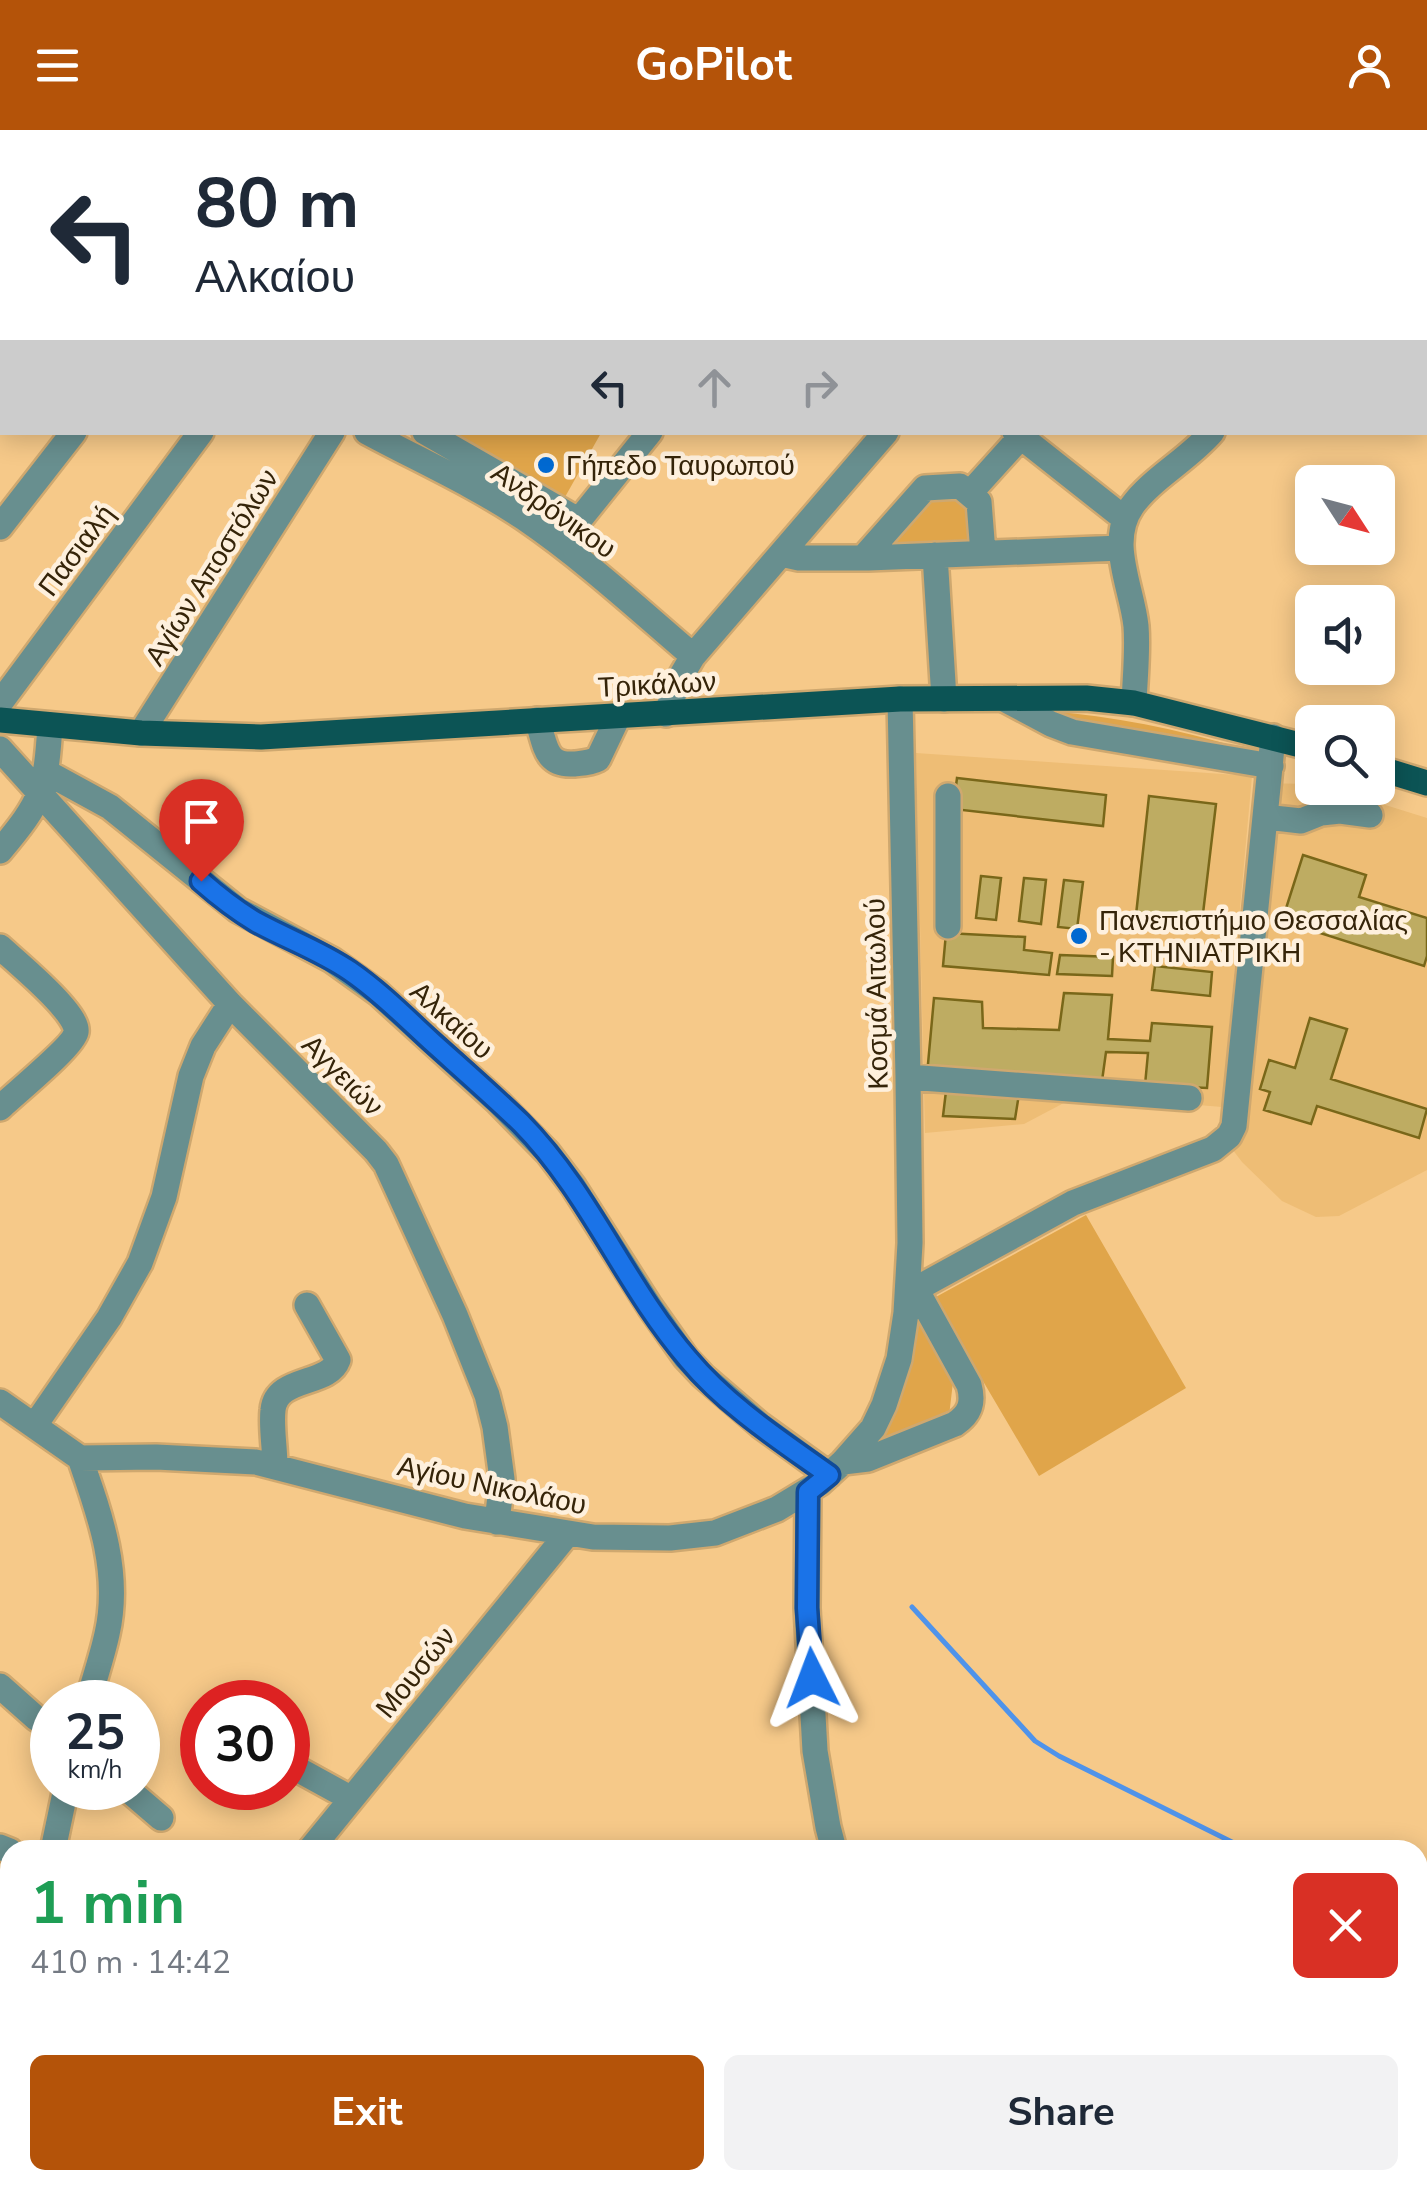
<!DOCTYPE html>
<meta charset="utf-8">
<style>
:root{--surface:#fff;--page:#f2f2f3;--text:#1f2937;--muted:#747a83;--accent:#b45309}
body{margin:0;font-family:"Nunito Sans",sans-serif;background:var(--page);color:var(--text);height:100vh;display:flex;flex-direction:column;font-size:38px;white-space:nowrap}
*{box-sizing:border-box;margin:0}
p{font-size:32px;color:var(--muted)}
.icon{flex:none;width:55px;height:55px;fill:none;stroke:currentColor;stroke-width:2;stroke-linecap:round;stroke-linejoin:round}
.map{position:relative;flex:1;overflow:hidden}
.panel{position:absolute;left:0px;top:1710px;width:1428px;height:350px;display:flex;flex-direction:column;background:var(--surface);border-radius:30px 30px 0 0;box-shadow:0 5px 25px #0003}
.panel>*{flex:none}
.hud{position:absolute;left:0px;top:0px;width:1428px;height:305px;box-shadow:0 5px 25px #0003;background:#fff;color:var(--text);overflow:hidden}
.needle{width:65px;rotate:126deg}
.fabs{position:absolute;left:1295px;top:335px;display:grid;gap:20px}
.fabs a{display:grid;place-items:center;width:100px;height:100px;border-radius:15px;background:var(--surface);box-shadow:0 5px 25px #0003;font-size:50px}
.speed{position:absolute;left:30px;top:1550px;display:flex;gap:20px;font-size:50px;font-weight:700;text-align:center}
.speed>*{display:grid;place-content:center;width:130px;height:130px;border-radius:50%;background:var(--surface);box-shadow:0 5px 25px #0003;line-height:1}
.speed small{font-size:25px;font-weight:400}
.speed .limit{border:15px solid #d22;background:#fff;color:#111}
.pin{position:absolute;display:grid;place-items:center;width:85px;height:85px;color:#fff;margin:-102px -42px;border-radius:50% 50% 50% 0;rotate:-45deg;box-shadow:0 0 10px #0007}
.pin .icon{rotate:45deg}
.me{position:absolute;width:110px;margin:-55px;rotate:357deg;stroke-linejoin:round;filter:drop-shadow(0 0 8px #0008)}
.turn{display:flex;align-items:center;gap:35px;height:210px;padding:0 30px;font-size:45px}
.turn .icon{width:130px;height:130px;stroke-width:2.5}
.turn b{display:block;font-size:70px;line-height:85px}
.lanes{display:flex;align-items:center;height:95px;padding:0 30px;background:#0003;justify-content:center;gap:50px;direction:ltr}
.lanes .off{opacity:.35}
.round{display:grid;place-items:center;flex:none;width:105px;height:105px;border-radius:15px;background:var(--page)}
.headline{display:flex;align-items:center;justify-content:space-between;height:170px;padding:0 30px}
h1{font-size:60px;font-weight:700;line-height:75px;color:#1e9e55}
.action{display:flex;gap:20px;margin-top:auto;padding:20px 30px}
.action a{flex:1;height:115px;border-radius:15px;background:var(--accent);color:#fff;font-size:40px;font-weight:700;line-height:115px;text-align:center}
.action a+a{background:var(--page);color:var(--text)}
header{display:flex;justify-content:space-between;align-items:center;height:130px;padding:0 30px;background:var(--accent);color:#fff;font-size:45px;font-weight:700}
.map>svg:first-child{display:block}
.built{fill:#eebd75}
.green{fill:#e0a54a}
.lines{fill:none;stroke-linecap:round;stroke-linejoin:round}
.stream{stroke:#4f93ea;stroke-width:5}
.building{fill:#beac62;stroke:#796719;stroke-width:2.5}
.minor-casing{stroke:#cfa86f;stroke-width:30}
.major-casing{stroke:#cfa86f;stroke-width:30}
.minor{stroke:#688f8f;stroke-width:25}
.major{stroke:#0c5455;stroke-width:25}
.route-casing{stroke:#114b97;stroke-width:25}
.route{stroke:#1a73e8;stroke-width:18}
.poi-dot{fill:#0069d1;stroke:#fef0dd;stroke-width:4}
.labels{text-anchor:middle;stroke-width:9;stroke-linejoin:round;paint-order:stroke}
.poi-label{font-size:28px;fill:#352409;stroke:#fef0dd;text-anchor:start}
.street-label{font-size:28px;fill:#352409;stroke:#fef0dd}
</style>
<header><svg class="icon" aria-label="menu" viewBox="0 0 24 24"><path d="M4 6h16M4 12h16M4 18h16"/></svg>GoPilot<svg class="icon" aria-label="person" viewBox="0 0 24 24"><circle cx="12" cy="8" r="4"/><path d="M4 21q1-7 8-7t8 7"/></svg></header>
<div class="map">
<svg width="1427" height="2060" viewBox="0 0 1427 2060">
<rect width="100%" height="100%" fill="#f6c989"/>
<!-- built -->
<path class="built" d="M916 623 1252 646 1222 977 1079 965 1024 994 925 1003Z
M1259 653 1312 654V658H1331L1427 688V1040L1339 1086 1316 1087 1282 1071 1242 1032 1223 1007Z"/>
<!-- green -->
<path class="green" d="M452 303H601L565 367Z
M926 361 976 373 979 423 868 427Z
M1047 581C1113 586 1177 599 1241 618L1245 622 1060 590Z
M1086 1085 1186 1258 1039 1346 934 1168Z
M916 1182 953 1252 949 1286 867 1318Z"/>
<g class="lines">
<!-- stream -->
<path class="stream" d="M912 1477 1035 1611 1059 1626 1248 1720
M1418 1766 1427 1765"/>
</g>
<!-- building -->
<path class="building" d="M957 648 1106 665 1103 696 953 679Z
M1149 666 1216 674 1202 792 1136 785Z
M1303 725 1366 745 1359 767 1427 788V826L1424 836 1282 791Z
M981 746 1001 748 996 790 976 788Z
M1024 748 1046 750 1041 794 1019 791Z
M1064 750 1083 752 1077 799 1058 797Z
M946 803 1025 807 1024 820 1052 823 1049 845 943 836Z
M1060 825 1113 827 1112 846 1057 844Z
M1155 836 1212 842 1210 866 1152 860Z
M1064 863 1112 865 1108 909 1150 911 1152 893 1212 897 1207 958 1145 955 1148 923 1106 922 1102 951 927 945 934 868 982 872 983 898 1059 900Z
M1310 888 1347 899 1331 949 1427 979 1419 1008 1317 976 1311 994 1264 980 1270 962 1260 959 1269 930 1295 938Z
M946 961 1019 964 1015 989 943 986Z"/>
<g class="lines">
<!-- minor casing -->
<g class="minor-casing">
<path id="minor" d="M548 0 551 2
M1040 0 1043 2
M1158 0 1161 2
M1272 0 1275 2
M1328 0 1331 2
M1377 0 1380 2
M380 2 381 0
M684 2 686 0
M1193 2 1196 0
M1425 2V0
M1425 37 1427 39
M0 77H2
M0 223 2 221
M367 302C419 330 475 355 524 388 584 429 638 479 693 526
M425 302 578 390
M1015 302 1125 389
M970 363 1025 302
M0 397 74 302
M568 404 650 302
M781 424 799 428H868L1121 418
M935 425 944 569
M863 428 925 358 960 356 979 372 983 423
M1004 569 1051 594 1072 602 1271 636
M0 573 201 302
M1134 573C1135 547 1138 521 1136 496 1132 457 1107 412 1132 376 1151 349 1189 329 1212 302
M666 584 680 548 693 526 886 302
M537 590C546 614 544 636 574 634 584 633 590 633 598 629L618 587
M141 603 332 302
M0 619 230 874 376 1021 386 1034 455 1185 487 1265 495 1297 502 1349 497 1392
M46 642 110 677 238 780 332 830 378 863 498 972 548 1023 573 1056 650 1177 686 1228 703 1246 760 1295 829 1345
M948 666V796
M1266 687 1301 691 1321 683 1340 681 1370 685
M0 721C42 671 46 660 50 595
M0 817C14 830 80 884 76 902 74 916 13 965 0 978
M908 947 1189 968
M916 1159 1073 1073 1213 1019 1229 1006 1234 996 1273 607
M0 1272 80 1328 156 1327 256 1332 465 1386 593 1407 670 1408 715 1403 777 1379 820 1353 843 1332 873 1298 884 1275 899 1229 906 1183 910 1113 908 947 900 569
M35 1295 109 1188 140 1133 164 1067 191 946 203 916 230 874
M80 1328C100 1385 121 1443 107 1504 102 1527 94 1550 88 1572
M843 1332 868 1329 955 1294C970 1284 974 1273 969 1255L916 1159 909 1158
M275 1336C275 1319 271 1296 273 1280 276 1246 329 1256 338 1230L307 1175
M808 1361 807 1478 815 1621 828 1697 834 1720
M0 1556 36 1588 52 1598
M288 1634 350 1668
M126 1658 161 1688
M0 1717 10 1721
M53 1720 66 1658
M310 1720 568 1403
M0 1889 10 1867
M0 1975 10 1982
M107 2050 117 2060
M412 2050 427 2060
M328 2060 340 2050
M729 2060 737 2050"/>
</g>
<!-- major casing -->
<g class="major-casing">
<path id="major" d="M0 590 141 603 261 607 900 569 1086 568 1134 573 1312 618
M1378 638 1427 653"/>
</g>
<!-- minor -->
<use href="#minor" class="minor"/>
<!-- major -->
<use href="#major" class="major"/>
</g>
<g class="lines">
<!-- route casing -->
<g class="route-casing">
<path id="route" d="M201 751C218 766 236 780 256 792 287 809 321 821 350 841 379 861 405 887 431 911 461 938 492 965 521 993 590 1063 625 1156 688 1229 727 1276 780 1310 829 1345L808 1362 807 1478 812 1548"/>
</g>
<!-- route -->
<use href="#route" class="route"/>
</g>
<!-- markers -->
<g class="poi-dot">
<circle cx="546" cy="335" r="10"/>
<circle cx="1079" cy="806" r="10"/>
</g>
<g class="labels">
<!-- poi labels -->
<g class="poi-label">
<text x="566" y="345">Γήπεδο Ταυρωπού</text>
<text x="1099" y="800">Πανεπιστήμιο Θεσσαλίας<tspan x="1099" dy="32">- ΚΤΗΝΙΑΤΡΙΚΗ</tspan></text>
</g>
<!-- street labels -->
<g class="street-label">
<text transform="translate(554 380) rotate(35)" y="10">Ανδρόνικου</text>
<text transform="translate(76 420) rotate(-53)" y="10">Πασιαλή</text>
<text transform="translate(211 437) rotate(-58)" y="10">Αγίων Αποστόλων</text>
<text transform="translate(657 554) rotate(-3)" y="10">Τρικάλων</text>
<text transform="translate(876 864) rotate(-91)" y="10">Κοσμά Αιτωλού</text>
<text transform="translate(452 890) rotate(42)" y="10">Αλκαίου</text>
<text transform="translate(343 945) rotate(45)" y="10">Αγγειών</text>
<text transform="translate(492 1355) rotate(12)" y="10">Αγίου Νικολάου</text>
<text transform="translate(415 1542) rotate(-51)" y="10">Μουσών</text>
</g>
</g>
</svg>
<div class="fabs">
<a><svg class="needle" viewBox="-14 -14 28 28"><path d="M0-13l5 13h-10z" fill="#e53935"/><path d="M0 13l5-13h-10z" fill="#747a83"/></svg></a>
<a><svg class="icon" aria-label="sound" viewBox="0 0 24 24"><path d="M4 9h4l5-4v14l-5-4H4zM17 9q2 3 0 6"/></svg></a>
<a><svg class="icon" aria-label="search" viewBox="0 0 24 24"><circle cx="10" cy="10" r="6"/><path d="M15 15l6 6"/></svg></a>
</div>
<div class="speed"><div>25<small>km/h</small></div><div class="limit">30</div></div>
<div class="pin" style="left:201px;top:751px;background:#d93025"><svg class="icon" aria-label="arrive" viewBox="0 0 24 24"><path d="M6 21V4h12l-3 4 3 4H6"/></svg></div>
<svg class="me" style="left:812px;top:1548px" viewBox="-20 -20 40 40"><path d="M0-17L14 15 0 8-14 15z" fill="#1a73e8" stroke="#fff" stroke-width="4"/></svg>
<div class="hud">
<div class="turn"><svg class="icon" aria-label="left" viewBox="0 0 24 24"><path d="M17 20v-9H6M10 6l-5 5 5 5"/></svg><div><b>80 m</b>Αλκαίου</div></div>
<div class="lanes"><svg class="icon" aria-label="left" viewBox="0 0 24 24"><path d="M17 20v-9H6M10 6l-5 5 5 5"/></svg><svg class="icon off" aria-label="ahead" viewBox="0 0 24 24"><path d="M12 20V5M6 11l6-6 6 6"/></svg><svg class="icon off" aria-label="right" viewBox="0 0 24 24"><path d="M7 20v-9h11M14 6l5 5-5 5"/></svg></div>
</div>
<section class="panel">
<div class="headline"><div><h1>1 min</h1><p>410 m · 14:42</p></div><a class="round" style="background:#d93025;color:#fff"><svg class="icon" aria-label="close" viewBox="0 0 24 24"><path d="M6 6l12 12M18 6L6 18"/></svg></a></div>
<div class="action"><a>Exit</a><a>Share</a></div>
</section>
</div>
